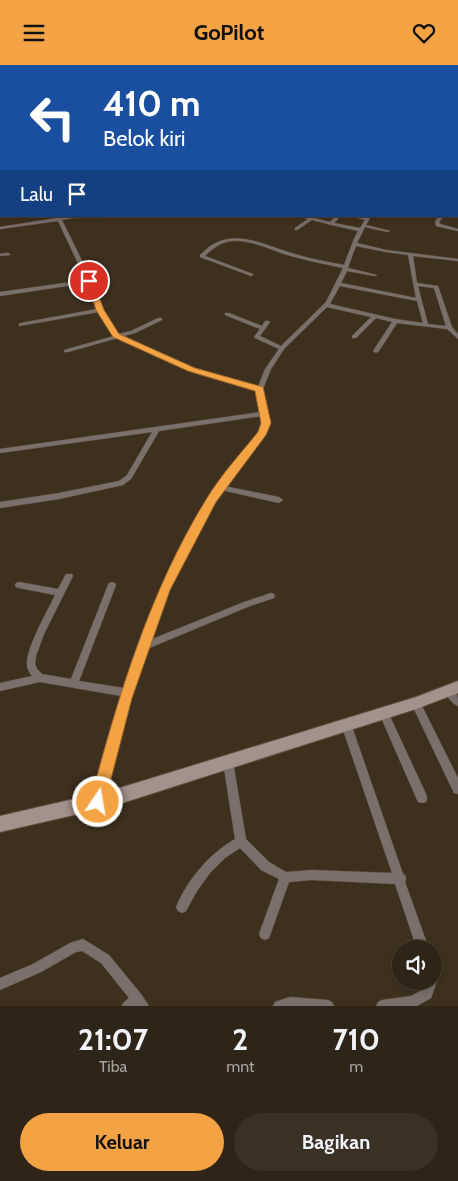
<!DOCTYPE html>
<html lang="id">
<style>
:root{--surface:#2e2417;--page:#3a3024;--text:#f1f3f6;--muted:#a7a4a1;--line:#494136;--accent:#f4a344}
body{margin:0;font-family:Cabin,sans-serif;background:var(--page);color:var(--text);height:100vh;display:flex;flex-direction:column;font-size:19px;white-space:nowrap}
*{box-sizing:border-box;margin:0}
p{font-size:16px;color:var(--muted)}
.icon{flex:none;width:28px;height:28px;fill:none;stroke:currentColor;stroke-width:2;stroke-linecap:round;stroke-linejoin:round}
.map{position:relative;height:941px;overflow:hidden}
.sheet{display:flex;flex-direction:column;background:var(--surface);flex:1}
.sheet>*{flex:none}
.guide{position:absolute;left:0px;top:0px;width:459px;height:152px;box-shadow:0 2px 8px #0003,0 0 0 1px var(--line);background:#1a4fa0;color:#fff;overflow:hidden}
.fabs{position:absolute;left:392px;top:875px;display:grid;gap:10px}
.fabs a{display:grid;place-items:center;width:50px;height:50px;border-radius:50%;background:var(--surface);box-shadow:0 2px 8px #0003,0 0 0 1px var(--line);font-size:25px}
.pin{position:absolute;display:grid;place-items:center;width:42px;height:42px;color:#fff;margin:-21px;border:2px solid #fff;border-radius:50%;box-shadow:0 1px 5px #0007}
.me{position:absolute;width:55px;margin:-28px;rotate:12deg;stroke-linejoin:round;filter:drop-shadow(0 0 4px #0008)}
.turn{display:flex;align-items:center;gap:18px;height:105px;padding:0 20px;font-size:22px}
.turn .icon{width:65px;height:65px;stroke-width:2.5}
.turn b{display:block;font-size:35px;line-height:42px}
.then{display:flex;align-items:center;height:48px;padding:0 20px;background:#0003;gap:10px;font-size:19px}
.eta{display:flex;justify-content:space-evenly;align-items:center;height:85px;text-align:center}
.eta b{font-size:30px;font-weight:700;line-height:35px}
.cta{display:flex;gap:10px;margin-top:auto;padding:10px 20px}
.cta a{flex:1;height:58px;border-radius:30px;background:var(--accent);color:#111;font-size:20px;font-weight:700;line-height:58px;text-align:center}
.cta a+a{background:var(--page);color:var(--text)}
header{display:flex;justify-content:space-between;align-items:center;height:65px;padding:0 20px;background:var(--accent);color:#111;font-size:22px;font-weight:700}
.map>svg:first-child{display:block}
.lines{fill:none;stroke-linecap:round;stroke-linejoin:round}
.street-casing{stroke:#5c4f3f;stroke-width:1}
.secondary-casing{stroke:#5c4f3f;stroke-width:2}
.highway-casing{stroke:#5c4f3f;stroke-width:2}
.street{fill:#7a6f6b;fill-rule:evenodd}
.secondary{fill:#a3918b;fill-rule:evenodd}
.highway{fill:#dec3b9;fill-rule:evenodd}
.route{fill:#f4a344;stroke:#9f6a2c}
</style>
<header><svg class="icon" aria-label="menu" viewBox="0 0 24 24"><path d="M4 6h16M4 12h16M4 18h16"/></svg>GoPilot<svg class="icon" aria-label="heart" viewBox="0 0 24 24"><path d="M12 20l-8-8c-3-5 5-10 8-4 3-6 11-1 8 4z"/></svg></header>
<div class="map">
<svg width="458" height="941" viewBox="0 0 458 941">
<rect width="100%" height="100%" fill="#3e301f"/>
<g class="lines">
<!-- street casing -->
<g class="street-casing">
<path id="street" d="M8 0H10V1H8Z
M29 0H31V1H29Z
M62 0H77L76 1Z
M82 0H85V1H83Z
M451 0H454L453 1Z
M0 3H1V5L0 6Z
M0 60H1V63H0Z
M0 73H1V76H0Z
M0 85H1V87H0Z
M0 124H1V126H0Z
M0 136H1V138H0Z
M56 151H60L61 152 69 151H158L156 152 73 153 62 155 92 216 103 245 118 269 131 266 158 253H162V255L135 268 124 271 193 304 258 322 265 304 279 284 255 273 254 272 260 264 225 250V248H229L262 261 265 256H269L270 257 260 271 281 281 326 237 343 203C326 199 308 196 291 191 272 186 251 174 232 176 221 177 213 183 205 191L253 209V210L251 211 200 192V190C204 187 208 182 212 180 239 164 268 182 295 189 311 194 328 197 344 200L354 174 358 166 332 160H330L328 159 312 155 297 165H295V163L308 154 297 151H306L330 157 336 151H341L334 158 360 163 365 155 351 151 366 152 371 151 366 160 390 166 388 167 365 162 357 178 386 185 458 194V196L413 191 417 218 438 221 452 262 458 269V274L447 264 397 258 379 286 376 288 373 286 392 257 376 253 356 273H352V271L371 252 327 242 284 284 271 304 263 324 269 358 268 363 224 421 279 432 283 435 279 438 221 425 206 448 168 525 150 575 244 537 271 528 274 529 275 531 274 533 250 541 147 584 130 633 103 737 102 741 98 742 94 741 93 737 121 631 40 617 0 626V618L32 611C30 608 27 604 27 600 25 585 48 545 55 530L19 523 16 522 15 520 16 518 19 517 58 524 66 509H72L73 511 44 569 36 591 35 599 37 604 42 609 71 614 108 520 109 518 112 517 115 518 116 520 79 616 124 623 139 584 138 582 140 579 160 525 199 447 217 420 262 363 263 358 262 351 159 366 131 414 123 420 59 434 0 443V437L59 428 119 416 127 410 152 367 0 388V384L261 347 257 325 189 306 118 273 68 287H64V285L114 271 99 247 19 261V259L21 258 97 244 87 218 0 231V227L86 215 58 156 0 164V162L57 153ZM356 181 386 187 408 190 416 233 341 218 347 206 375 211 377 210 348 203ZM340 221 417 236 423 258 395 254 330 239ZM418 221 434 223 446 261 428 259Z
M439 151H444L439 157 440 159 458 164V166L436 161 435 157Z
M8 188 10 189V190L0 191V189Z
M449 622C458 625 458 633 458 641 452 639 447 631 444 626L446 623Z
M416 634 419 635 458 713V729L454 728 411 638 413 635Z
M384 644 387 645 426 729 427 733 426 737 422 738 418 737 379 648 381 645Z
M346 655 349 656 351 659 403 809 405 810 406 814 405 817 429 884H417L395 819 312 815 289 817 269 873 265 875 261 873 259 869 279 814 261 805 240 783 225 793 210 808 197 826 186 846 182 848 178 846 176 842C188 814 209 789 235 774L223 697 225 694 228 692 231 694 233 697 246 774 269 797 286 807 312 805 392 808 341 659 343 656Z
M83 874 109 890 141 929 149 941H122L124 937 129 933 101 898 82 886 76 887 41 907 0 925V913L33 899 70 878Z
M434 911 437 916 431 933 417 941H376L378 937 382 935 411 931 422 925 425 916H434Z
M290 932 328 935 332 937 334 941H273L275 937Z"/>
</g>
<!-- secondary casing -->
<g class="secondary-casing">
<path id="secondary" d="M0 35H1V37H0Z
M458 616V628L416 644 113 741 0 767V751L113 725 416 632Z"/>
</g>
<!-- highway casing -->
<g class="highway-casing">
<path id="highway" d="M222 0H230L231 1H223Z"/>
</g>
<!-- street -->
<use href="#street" class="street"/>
<!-- secondary -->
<use href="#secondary" class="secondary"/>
<!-- highway -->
<use href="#highway" class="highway"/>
</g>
<!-- route -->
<path class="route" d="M86 214 93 216 104 245 119 269 195 303 263 322 271 358 266 370 216 437 170 525 132 633 105 737 103 743 98 745 92 743 90 737C118 632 149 527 207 433 221 410 241 388 258 367L261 358 255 326 188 306 113 272 96 245Z"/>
</svg>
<div class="fabs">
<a><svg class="icon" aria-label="sound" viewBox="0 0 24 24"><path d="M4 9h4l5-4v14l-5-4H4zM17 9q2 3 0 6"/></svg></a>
</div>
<div class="pin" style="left:89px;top:216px;background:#d93025"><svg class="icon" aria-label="arrive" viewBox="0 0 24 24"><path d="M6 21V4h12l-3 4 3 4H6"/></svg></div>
<svg class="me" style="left:98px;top:737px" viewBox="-20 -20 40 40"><circle r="17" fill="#f4a344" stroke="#fff" stroke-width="3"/><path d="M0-11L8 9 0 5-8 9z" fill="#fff"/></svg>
<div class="guide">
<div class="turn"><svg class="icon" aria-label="left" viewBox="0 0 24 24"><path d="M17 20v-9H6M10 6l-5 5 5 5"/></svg><div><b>410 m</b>Belok kiri</div></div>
<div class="then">Lalu<svg class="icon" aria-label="arrive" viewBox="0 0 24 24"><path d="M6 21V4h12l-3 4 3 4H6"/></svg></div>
</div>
</div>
<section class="sheet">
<div class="eta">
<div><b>21:07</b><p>Tiba</p></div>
<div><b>2</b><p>mnt</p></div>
<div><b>710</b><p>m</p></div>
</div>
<div class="cta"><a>Keluar</a><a>Bagikan</a></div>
</section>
